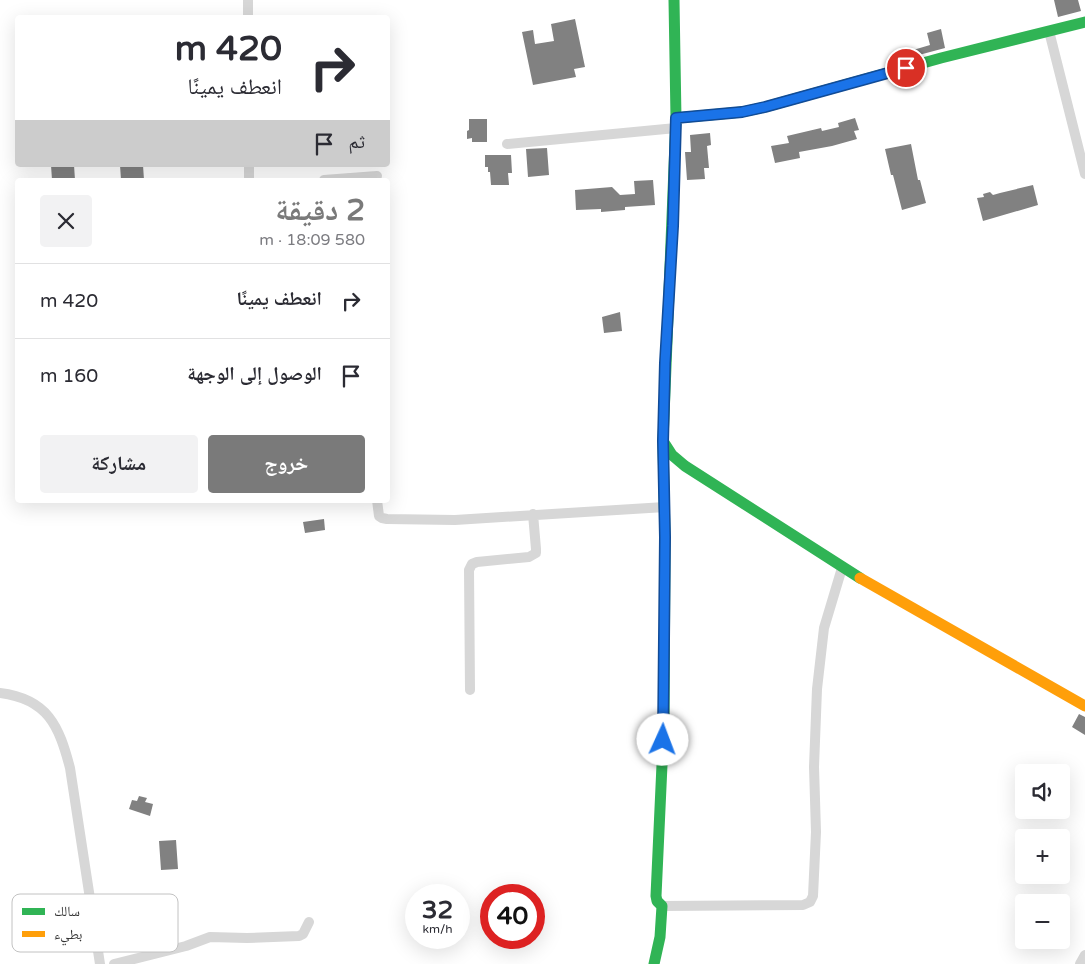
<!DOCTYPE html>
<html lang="ar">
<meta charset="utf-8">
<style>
:root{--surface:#fff;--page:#f2f2f3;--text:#2b2b33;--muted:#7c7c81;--line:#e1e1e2;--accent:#7a7a7a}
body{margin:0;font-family:"Varela Round","Noto Naskh Arabic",sans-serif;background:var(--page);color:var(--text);direction:rtl;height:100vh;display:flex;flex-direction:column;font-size:19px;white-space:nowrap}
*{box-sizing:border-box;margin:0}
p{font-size:16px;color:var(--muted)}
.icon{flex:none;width:28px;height:28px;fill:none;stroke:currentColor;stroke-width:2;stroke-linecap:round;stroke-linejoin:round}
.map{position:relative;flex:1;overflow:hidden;direction:ltr}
.sheet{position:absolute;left:15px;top:178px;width:375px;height:325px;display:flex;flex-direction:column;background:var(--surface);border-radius:5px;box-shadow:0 5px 20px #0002;direction:rtl}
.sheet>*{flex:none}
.guide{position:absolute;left:15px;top:15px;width:375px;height:152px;border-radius:5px;box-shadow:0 5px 20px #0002;direction:rtl;background:#fff;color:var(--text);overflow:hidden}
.fabs{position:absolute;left:1015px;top:764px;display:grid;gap:10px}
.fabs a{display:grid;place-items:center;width:55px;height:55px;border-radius:5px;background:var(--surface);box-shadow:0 5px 20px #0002;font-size:25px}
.speed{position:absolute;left:405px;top:884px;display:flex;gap:10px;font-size:25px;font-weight:700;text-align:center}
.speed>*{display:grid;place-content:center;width:65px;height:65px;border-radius:50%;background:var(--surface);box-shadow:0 5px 20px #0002;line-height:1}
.speed small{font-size:12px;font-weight:400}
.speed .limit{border:8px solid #d22;background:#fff;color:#111}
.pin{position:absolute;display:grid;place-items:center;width:42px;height:42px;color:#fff;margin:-21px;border:2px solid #fff;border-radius:50%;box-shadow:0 1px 5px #0007}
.me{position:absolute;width:55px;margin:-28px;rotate:2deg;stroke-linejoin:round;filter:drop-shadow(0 0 4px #0008)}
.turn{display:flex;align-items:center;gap:18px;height:105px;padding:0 25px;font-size:22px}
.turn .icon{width:65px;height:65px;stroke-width:2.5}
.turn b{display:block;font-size:35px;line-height:42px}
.then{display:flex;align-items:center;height:48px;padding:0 25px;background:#0003;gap:10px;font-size:19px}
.round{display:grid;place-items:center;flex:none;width:52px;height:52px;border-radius:5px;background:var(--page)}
.headline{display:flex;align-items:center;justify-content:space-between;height:85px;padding:0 25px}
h1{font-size:30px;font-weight:800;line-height:38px;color:var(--accent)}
.cta{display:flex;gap:10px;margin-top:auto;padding:10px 25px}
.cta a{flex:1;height:58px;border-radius:5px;background:var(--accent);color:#fff;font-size:20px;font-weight:800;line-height:58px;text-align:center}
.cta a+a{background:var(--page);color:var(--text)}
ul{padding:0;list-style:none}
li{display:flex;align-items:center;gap:15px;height:75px;padding:0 25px;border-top:1px solid var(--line)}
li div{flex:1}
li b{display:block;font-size:19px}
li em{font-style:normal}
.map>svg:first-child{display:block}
.building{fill:#818181}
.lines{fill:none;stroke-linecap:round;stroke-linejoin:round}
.street{stroke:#d7d7d7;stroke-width:10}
.fast{stroke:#30b455;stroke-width:11}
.slow{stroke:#ff9f0a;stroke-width:11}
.route-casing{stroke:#114b97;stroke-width:12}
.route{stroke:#1a73e8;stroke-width:9}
.key{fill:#fff;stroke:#c2c2c2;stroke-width:1}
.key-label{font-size:14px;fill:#333}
</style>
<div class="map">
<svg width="1085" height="964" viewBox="0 0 1085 964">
<rect width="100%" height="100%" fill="#fff"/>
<!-- building -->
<path class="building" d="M1054 0H1078L1081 11 1058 17Z
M575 19 585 67 574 69 576 77 533 85 522 32 533 30 535 44 554 41 551 24Z
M941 29 945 48 904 59 903 53 930 45 927 33Z
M855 118 859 130 854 131 857 139 832 146 799 152 800 158 775 163 771 146 789 143 787 136 821 128 822 131 839 127 838 123Z
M469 119H487V142H472V138L467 139V131L469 130Z
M710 133 711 145 707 146 709 168H704L705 179 687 180 685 152H691L690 135Z
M911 144 918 180H920L926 203 902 210 893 175H891L885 149Z
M547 148 549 175 528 177 526 149Z
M485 155H511L512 173H508L509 185H491L490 172H488V167H485Z
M51 165H74L75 180H52Z
M120 165H143L144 180H121Z
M653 180 655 205 625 207V210L601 212V209L576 210 575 190 612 187 620 195 635 194 634 181Z
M1033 185 1038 205 983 221 977 198 984 197 983 194 990 192 993 195 1000 193Z
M620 312 622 331 604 333 602 317Z
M324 519 325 530 305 533 303 522Z
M1079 714 1085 717V735L1072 727Z
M139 796 147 798 145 802 153 804 150 816 129 809 132 800 137 801Z
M176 840 178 869 161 870 159 841Z"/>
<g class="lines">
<!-- street -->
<path class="street" d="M248 18V0
M1049 31 1085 174
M507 144 676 128
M249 165V180
M324 180 377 176
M377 500 379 516 382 518 387 519 455 520 665 507
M470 690 469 570 472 564 477 562 529 557 536 553V549L533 514
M0 693C48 699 59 726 70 768L100 964
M662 906 803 905 810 902 813 896 816 832 814 767 817 689 824 628 842 568
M114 964 186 946 210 937 247 938 299 936 303 934 309 922
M1080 964 1085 955"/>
<!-- fast -->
<path class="fast" d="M674 0 676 118 742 112 765 107 941 58 1085 22
M676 118 663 441 672 455 685 466 860 578
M654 964 660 937 662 906 657 901 656 896 664 721 665 537 663 442"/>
<!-- slow -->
<path class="slow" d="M860 578 1085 706"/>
</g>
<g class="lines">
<!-- route casing -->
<g class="route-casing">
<path id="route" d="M663 740 665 537 663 441 665 363 673 226 676 118 742 112 765 107 906 68"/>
</g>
<!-- route -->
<use href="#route" class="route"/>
</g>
<!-- legend -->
<rect x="12" y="894" width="166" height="58" rx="8" class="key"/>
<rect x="22" y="908" width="23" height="7" fill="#30b455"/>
<rect x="22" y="931" width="23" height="6" fill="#ff9f0a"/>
<g class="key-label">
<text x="54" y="916">سالك</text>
<text x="54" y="939">بطيء</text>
</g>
</svg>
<div class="fabs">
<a><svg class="icon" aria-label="sound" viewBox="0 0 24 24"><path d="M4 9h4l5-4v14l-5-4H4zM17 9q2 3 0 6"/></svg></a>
<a>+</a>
<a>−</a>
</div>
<div class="speed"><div>32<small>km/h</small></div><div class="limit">40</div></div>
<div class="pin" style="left:906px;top:68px;background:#d93025"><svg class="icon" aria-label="arrive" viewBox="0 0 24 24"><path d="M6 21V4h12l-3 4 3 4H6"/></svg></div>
<svg class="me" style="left:663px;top:740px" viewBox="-20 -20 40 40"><circle r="19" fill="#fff"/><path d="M0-13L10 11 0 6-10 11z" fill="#1a73e8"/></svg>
<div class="guide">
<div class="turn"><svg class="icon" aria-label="right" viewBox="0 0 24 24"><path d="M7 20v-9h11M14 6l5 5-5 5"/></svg><div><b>420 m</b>انعطف يمينًا</div></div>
<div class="then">ثم<svg class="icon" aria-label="arrive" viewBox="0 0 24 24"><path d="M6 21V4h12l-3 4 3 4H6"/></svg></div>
</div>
<section class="sheet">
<div class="headline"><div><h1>2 دقيقة</h1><p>580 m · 18:09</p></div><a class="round"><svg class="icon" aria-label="close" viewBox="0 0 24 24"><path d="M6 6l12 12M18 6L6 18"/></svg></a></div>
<ul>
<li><svg class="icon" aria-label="right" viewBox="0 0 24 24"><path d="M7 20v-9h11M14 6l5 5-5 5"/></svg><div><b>انعطف يمينًا</b></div><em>420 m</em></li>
<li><svg class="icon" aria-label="arrive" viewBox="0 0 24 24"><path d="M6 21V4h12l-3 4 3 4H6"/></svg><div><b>الوصول إلى الوجهة</b></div><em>160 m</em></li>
</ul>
<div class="cta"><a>خروج</a><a>مشاركة</a></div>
</section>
</div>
